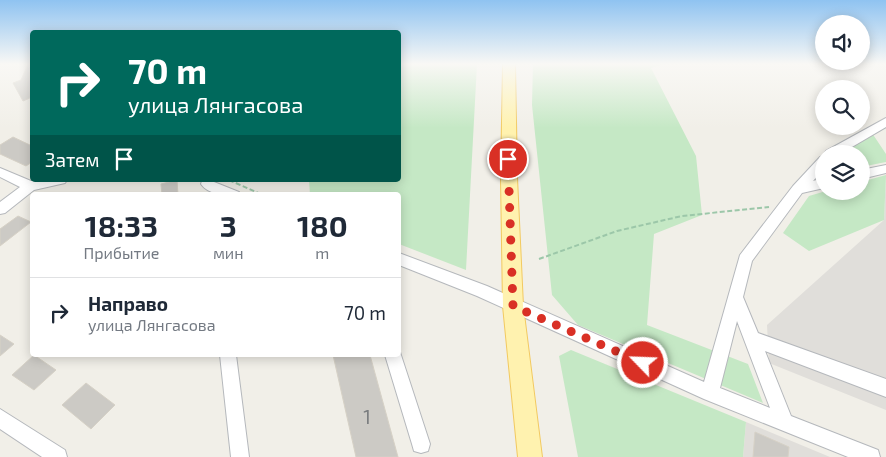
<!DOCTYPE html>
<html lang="ru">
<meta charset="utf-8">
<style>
:root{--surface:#fff;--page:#f2f2f3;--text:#1f2937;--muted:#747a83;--line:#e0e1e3}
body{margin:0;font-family:"Exo 2",sans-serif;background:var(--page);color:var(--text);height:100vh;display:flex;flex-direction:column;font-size:19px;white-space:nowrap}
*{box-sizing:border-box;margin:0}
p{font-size:16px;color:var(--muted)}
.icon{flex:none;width:28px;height:28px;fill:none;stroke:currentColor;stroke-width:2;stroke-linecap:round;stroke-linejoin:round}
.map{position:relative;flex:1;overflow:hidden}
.drawer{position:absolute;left:30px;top:192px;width:371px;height:165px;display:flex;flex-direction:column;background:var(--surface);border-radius:5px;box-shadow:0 2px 12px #0003}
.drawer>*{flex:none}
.banner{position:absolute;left:30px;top:30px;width:371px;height:152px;border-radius:5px;box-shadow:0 2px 12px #0003;background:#00695c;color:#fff;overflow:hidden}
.buttons{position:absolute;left:815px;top:15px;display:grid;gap:10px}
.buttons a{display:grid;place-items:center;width:55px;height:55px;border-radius:50%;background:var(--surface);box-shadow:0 2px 12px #0003;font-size:25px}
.pin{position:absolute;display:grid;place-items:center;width:42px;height:42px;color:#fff;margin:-21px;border:2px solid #fff;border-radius:50%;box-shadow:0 1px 5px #0007}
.me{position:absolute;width:55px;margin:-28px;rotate:294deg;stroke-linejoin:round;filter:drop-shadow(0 0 4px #0008)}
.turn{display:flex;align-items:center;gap:18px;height:105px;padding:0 15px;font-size:22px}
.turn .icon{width:65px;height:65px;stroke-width:2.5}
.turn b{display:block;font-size:35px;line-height:42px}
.then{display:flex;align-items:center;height:48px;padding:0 15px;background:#0003;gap:10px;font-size:19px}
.eta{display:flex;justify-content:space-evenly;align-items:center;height:85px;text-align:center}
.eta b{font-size:30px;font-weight:700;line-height:35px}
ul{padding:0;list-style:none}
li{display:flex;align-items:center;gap:15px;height:70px;padding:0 15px;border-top:1px solid var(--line)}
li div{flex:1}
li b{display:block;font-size:19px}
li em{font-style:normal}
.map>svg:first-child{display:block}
.industrial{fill:#e0deda}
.green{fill:#c5e8c5}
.building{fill:#cccac5;stroke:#d6d1c6}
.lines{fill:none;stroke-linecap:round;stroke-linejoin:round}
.minor-casing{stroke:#b5b8bc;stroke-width:2}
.major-casing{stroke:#f2c960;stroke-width:2}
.path{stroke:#9cc7a9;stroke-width:2;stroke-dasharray:5 2.5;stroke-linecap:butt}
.minor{fill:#fff;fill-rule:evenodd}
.major{fill:#fff2af;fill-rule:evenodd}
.route{stroke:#d93025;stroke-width:9;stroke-dasharray:0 16.2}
.labels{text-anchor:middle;stroke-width:4;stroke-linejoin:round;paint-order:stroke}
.near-number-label{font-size:19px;fill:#7a7d7f}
</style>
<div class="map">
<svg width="886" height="457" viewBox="0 0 886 457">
<rect width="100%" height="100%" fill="#f1efe8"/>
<!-- industrial -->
<path class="industrial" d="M886 175V410L769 363 767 325 884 220Z
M746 422 830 457H743Z"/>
<!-- green -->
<path class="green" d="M399 64H477L466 270 399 244V195H310L309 180H399Z
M533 64H664L651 68 696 156 702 215 654 234 647 325 748 364 763 403 578 325 552 295 532 105Z
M872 133 886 154V162L861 167V154H833Z
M886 175 884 220 809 251 783 233 809 196 826 191H861V182Z
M571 350 746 422 743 457H578L559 356Z"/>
<!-- building -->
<path class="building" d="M28 64H32V97L23 101 13 83 21 80Z
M13 137 32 146V162L26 166 0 154V145Z
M177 180 178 195H162L161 184Z
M18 216 31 222 0 246V229Z
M0 335 14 344 0 356Z
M34 355 56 370 34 390 12 375Z
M333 355H370L398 457H356Z
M86 383 115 405 91 429 62 405Z
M755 432 789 447 788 457H753Z"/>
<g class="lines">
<!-- minor casing -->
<g class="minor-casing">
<path id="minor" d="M886 118V127L840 154H824L826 151Z
M824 156V168L813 181 824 178V188L802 193 752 261 743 297 758 333 886 379V397L765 351 791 416 878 450 880 457H848L704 399 477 296 399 265V253L487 286 704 382 740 255 793 186 820 157ZM737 321 770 408 720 388Z
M886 165V173L861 179V170Z
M0 168 31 181 67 180 65 183 34 190 5 213 0 214V202L20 187 0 177Z
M209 180 239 192 240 195C228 195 209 196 201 184L202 181Z
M399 349 430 444 428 451 421 453 414 451 412 444 385 355H399Z
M220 355H236L249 457H231Z
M0 409 65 450 67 457H42L0 429Z"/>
</g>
<!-- major casing -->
<g class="major-casing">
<path id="major" d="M503 64H515L517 178 523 306 542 457H518L503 306 501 178Z"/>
</g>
<!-- path -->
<path class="path" d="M229 180 263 195
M539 259 617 231 682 216 769 207"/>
<!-- minor -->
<use href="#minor" class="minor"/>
<!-- major -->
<use href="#major" class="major"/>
</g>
<!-- sky -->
<linearGradient id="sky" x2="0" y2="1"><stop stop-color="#8fc3f1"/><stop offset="0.5" stop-color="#f9f8f5"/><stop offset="1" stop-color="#f9f8f5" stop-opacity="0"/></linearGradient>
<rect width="886" height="128" fill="url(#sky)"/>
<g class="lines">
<!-- route -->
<path class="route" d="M508 159 513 306 643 363"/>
</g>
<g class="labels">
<!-- near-number labels -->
<g class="near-number-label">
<text x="367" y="424">1</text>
</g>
</g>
</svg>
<div class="buttons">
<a><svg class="icon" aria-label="sound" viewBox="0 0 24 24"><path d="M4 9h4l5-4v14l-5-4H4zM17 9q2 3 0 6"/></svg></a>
<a><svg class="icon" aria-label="search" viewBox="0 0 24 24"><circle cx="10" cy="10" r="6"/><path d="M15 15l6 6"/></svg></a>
<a><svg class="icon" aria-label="layers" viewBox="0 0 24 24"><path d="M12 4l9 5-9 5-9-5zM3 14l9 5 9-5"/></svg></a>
</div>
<div class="pin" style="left:508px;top:159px;background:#d93025"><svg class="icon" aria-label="arrive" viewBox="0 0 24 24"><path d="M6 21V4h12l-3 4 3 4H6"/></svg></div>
<svg class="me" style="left:643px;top:363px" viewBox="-20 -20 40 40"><circle r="17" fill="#d93025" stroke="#fff" stroke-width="3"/><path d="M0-11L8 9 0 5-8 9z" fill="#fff"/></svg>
<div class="banner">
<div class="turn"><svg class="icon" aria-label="right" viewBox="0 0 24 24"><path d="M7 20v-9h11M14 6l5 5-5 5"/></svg><div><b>70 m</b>улица Лянгасова</div></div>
<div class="then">Затем<svg class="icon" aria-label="arrive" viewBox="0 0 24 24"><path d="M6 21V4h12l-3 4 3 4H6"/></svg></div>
</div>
<section class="drawer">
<div class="eta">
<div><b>18:33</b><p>Прибытие</p></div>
<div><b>3</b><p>мин</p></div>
<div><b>180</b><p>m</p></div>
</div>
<ul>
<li><svg class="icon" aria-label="right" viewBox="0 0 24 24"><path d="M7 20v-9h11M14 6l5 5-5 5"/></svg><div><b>Направо</b><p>улица Лянгасова</p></div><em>70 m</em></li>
</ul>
</section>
</div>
